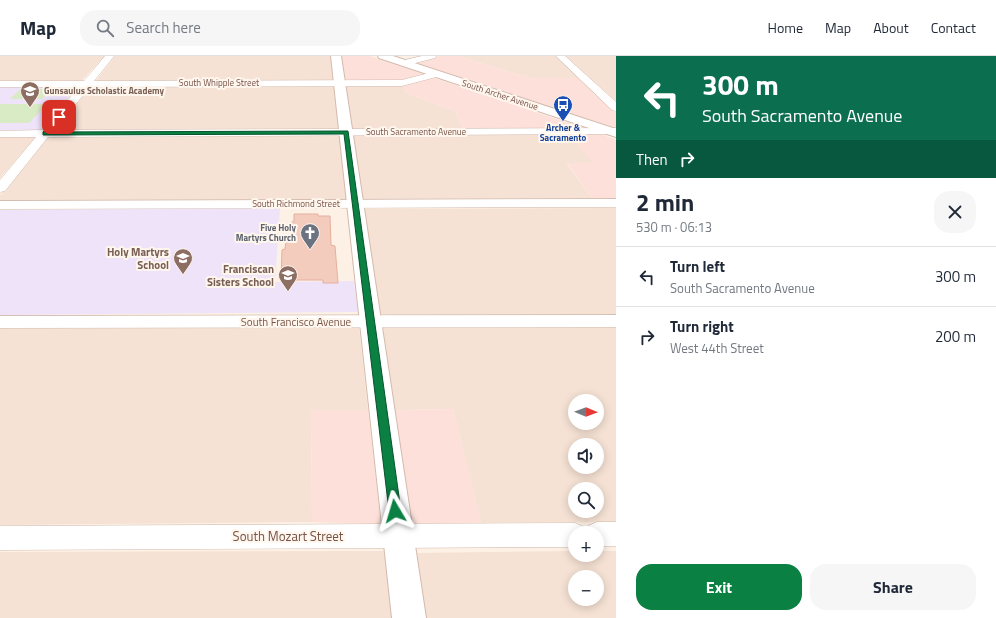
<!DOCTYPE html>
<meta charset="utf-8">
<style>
:root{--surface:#fff;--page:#f6f6f7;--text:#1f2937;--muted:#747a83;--line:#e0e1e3;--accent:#0b8043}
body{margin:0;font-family:"Titillium Web",sans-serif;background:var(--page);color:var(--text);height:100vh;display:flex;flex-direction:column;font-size:15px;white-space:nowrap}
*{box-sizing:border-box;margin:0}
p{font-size:13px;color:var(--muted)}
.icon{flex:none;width:22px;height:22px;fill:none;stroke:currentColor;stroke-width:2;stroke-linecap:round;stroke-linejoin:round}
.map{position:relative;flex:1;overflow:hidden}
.drawer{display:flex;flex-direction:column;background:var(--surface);width:380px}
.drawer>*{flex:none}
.hud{background:#0b6e4f;color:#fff;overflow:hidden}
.needle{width:26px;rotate:91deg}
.fabs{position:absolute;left:568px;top:338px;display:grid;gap:8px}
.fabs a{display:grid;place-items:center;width:36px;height:36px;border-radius:50%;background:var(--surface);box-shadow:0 2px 10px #0003;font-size:20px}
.pin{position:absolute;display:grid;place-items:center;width:34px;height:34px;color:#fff;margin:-17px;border-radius:8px;box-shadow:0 2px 6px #0006}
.me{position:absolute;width:44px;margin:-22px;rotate:353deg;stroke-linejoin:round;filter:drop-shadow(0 0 3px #0008)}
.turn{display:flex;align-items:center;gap:14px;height:84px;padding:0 20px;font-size:18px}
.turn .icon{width:52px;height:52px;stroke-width:2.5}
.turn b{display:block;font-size:28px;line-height:34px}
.then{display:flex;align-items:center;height:38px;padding:0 20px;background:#0003;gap:8px;font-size:15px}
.round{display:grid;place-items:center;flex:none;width:42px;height:42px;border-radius:16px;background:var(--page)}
.overview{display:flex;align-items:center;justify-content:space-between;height:68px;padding:0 20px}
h1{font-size:24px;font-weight:700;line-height:30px}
.button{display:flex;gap:8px;margin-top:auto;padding:8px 20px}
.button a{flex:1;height:46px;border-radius:16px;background:var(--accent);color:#fff;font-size:16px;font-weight:700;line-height:46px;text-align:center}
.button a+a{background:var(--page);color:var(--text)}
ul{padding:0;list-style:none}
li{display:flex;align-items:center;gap:12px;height:60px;padding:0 20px;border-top:1px solid var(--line)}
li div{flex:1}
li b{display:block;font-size:15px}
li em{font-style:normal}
header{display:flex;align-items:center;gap:24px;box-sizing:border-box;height:56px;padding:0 20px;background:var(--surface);border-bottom:1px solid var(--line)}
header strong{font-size:19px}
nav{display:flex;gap:22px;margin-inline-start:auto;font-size:14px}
.search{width:280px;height:36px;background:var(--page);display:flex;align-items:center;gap:10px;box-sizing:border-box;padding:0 14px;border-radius:16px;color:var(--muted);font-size:15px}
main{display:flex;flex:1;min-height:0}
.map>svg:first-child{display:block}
.residential{fill:#f5e2d4;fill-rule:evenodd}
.commercial{fill:#fde0da}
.education{fill:#eee3f9}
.green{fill:#d9ebc4}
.building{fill:#f3ccbd;stroke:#e6af9d}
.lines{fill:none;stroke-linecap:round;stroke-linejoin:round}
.street-casing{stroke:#d1baae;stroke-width:1}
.secondary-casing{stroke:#d4b9ac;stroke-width:2}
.street{fill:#fff;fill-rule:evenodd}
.secondary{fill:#fff;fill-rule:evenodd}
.route{fill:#0b8043;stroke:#07532c}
.labels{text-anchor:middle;stroke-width:4;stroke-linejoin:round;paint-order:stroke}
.far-street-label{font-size:9px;fill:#77544a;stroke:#fff6ed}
.far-education-label{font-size:9px;font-weight:bold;fill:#785e54;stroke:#fff6ed;text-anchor:start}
.far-transit-label{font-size:9px;font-weight:bold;fill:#164399;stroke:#fff6ed}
.far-worship-label{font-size:9px;font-weight:bold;fill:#5b616d;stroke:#fff6ed;text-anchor:end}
.education-label{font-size:11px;font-weight:bold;fill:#785e54;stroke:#fff6ed;text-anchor:end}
.street-label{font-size:11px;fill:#77544a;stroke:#fff6ed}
.near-street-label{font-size:13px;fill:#77544a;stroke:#fff6ed}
</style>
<header>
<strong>Map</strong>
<div class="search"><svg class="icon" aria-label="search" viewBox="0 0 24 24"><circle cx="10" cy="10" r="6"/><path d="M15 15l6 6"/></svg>Search here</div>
<nav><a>Home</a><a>Map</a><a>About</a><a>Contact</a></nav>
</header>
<main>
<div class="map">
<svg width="616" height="562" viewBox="0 0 616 562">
<rect width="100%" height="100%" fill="#fdf1e6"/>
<!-- residential -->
<path class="residential" d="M0 0H104L81 26H0Z
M115 0H331L333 25 95 26Z
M457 0H555L579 22H531Z
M565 0H616V45Z
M334 29 339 73 55 74 91 30Z
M346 29H403L406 37 455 55 463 73H351Z
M339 78 347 144 0 146V139L50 79Z
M569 78 594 107 567 108 593 144 363 145 353 79Z
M0 80H37L0 122Z
M616 152V258H380L364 153Z
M359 271 368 354H311L312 466 0 469V272Z
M616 271V466L481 467 453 353 395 354 383 272ZM575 345H597V367H575ZM575 389H597V411H575ZM575 433H597V455H575Z
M385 495 392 562H0V496Z
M575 495V499H597V495H616V562H425L415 497ZM575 521H597V543H575Z"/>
<!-- commercial -->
<path class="commercial" d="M341 0H370L423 18 401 25H346Z
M438 0H457L531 22H579L616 57V72L414 6Z
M431 21 583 72 463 73 455 55 406 37 403 29Z
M598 77 616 84V144H593L567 107H593L569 78Z
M453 353 481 467 411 468 395 354Z
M311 354H368L381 468 312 466Z"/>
<!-- education -->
<path class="education" d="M0 30H78L41 74H0Z
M280 152 275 226 354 225 358 256 0 259V154Z"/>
<!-- green -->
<path class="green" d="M20 33H52L42 43H10Z
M0 48H47L29 67H0Z"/>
<!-- building -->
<path class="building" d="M294 158H318V160H330L331 189 335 190 338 227H323V224H281L282 194 285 193 286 186H290L291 166H294Z"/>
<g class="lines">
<!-- street casing -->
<g class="street-casing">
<path id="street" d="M105 0H114L94 25 402 24 437 15 442 18 440 20 402 30 90 31 54 74 616 72V78L48 81 5 135 0 136V124L36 81H0V75L42 74 79 31H0V25H84Z
M422 0H436L435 2 404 10 400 7 401 5Z
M556 0H565L616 46V55L612 54Z
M616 143V151L0 153V145Z
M616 259V271L0 272V260Z
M597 466H616V490H597V477H575V491L0 494V470L575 467 584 471 586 474 588 470Z"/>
</g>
<!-- secondary casing -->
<g class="secondary-casing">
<path id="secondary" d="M331 0H341L426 562H392Z
M378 0H393L616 73V81L379 2Z"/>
</g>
<!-- street -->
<use href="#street" class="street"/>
<!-- secondary -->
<use href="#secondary" class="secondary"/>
</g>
<!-- route -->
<path class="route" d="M59 59 62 61 49 76 348 75 401 455 399 458 395 460 390 458 389 455 344 78 43 79V76Z"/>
<!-- icons -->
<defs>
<g id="school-pin" transform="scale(1)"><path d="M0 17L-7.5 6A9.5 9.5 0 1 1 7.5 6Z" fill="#8d6e63" stroke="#fff6ed"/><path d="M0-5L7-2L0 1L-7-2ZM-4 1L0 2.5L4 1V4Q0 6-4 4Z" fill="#fff"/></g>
<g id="bus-pin" transform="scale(1)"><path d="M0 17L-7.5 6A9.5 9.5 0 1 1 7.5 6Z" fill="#1a4fb4" stroke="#fff6ed"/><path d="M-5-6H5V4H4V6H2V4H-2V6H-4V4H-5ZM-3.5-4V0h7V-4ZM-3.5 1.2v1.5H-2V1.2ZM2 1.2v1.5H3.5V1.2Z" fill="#fff"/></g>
<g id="church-pin" transform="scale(1)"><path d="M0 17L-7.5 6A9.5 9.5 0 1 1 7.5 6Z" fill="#6b7280" stroke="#fff6ed"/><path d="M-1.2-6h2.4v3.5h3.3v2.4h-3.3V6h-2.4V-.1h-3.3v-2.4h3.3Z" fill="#fff"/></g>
</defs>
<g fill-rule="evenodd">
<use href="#school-pin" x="30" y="35"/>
<use href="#bus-pin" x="563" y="49"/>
<use href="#church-pin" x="310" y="177"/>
<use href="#school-pin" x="183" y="202"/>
<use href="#school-pin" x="288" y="219"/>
</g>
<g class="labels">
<!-- far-street labels -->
<g class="far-street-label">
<text x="219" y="30">South Whipple Street</text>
<text transform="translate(500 39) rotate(18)" y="3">South Archer Avenue</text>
<text x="416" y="79">South Sacramento Avenue</text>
<text x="296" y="151">South Richmond Street</text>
</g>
<!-- far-education labels -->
<g class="far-education-label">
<text x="44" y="38">Gunsaulus Scholastic Academy</text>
</g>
<!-- far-transit labels -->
<g class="far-transit-label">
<text x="563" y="75">Archer &amp;<tspan x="563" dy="10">Sacramento</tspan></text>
</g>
<!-- far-worship labels -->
<g class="far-worship-label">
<text x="296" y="175">Five Holy<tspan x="296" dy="10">Martyrs Church</tspan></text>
</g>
<!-- education labels -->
<g class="education-label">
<text x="169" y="200">Holy Martyrs<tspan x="169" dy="13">School</tspan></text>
<text x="274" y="217">Franciscan<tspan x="274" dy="13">Sisters School</tspan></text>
</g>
<!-- street labels -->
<g class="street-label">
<text x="296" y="270">South Francisco Avenue</text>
</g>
<!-- near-street labels -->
<g class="near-street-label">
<text x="288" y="485">South Mozart Street</text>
</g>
</g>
</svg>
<div class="fabs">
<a><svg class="needle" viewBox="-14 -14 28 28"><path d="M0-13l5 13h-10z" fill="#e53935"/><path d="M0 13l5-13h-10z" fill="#747a83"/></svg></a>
<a><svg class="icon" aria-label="sound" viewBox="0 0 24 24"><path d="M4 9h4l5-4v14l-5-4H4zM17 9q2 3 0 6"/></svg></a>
<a><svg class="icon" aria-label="search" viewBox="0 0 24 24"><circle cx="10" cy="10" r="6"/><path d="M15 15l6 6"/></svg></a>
<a>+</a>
<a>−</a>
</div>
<div class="pin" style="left:59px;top:61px;background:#d93025"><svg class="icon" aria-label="arrive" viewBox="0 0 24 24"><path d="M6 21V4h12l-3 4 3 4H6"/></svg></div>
<svg class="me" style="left:395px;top:455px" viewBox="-20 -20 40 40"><path d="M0-17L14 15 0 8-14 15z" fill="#0b8043" stroke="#fff" stroke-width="4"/></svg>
</div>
<section class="drawer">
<div class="hud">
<div class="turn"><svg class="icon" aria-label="left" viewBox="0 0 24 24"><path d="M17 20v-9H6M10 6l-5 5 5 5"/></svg><div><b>300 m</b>South Sacramento Avenue</div></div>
<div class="then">Then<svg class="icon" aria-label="right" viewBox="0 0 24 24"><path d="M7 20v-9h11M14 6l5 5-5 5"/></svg></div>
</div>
<div class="overview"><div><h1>2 min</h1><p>530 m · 06:13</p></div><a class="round"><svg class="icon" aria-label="close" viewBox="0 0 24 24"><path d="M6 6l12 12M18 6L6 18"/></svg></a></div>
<ul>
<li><svg class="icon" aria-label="left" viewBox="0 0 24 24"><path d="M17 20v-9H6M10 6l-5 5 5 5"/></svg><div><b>Turn left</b><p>South Sacramento Avenue</p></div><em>300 m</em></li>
<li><svg class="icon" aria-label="right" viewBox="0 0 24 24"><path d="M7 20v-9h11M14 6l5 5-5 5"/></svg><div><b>Turn right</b><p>West 44th Street</p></div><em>200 m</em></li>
</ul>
<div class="button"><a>Exit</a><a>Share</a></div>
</section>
</main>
